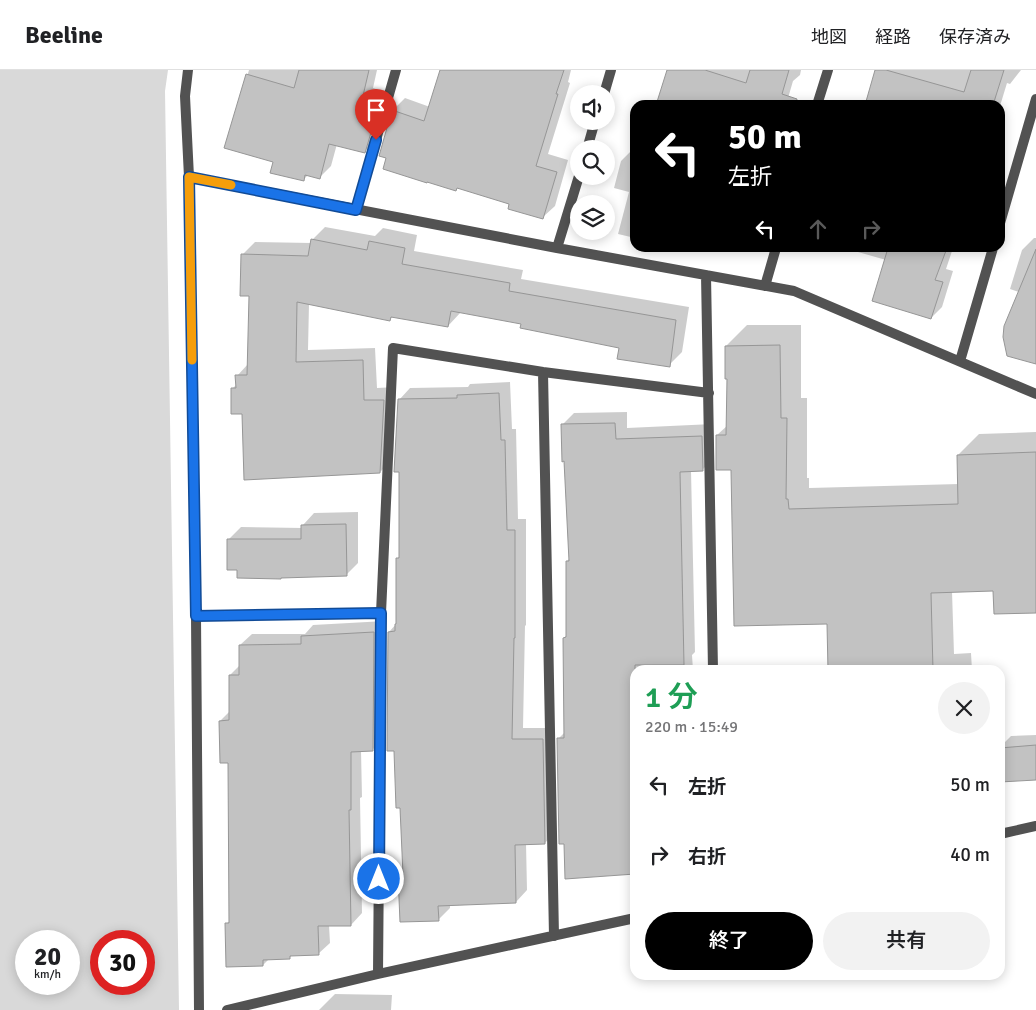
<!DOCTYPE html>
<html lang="ja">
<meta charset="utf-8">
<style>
:root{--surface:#fff;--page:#f2f2f2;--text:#202124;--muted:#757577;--line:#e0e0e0;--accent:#000}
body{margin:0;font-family:Signika,"Noto Sans JP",sans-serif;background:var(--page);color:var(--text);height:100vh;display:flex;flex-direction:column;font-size:19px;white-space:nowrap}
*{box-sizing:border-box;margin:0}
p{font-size:16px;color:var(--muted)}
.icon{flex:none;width:28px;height:28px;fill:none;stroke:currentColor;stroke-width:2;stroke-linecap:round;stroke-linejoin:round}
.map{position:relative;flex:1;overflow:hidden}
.sheet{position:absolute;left:630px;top:595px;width:375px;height:315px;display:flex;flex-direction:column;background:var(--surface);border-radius:15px;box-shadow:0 2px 12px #0003}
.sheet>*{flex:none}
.top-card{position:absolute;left:630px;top:30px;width:375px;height:152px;border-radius:15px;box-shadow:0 2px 12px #0003;background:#000;color:#fff;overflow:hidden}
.tools{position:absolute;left:570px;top:15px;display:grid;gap:10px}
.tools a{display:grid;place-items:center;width:45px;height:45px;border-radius:50%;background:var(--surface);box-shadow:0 2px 12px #0003;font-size:25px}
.speed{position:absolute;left:15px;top:860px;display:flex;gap:10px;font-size:25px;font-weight:700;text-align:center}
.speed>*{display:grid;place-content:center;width:65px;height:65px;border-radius:50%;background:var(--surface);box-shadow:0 2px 12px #0003;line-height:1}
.speed small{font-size:12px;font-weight:400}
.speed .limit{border:8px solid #d22;background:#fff;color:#111}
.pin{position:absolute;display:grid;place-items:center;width:42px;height:42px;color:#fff;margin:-51px -21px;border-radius:50% 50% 50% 0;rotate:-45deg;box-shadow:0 0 5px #0007}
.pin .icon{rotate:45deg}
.me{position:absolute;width:55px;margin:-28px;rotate:0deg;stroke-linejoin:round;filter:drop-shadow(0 0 4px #0008)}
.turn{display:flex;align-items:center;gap:18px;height:105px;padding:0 15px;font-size:22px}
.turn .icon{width:65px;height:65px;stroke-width:2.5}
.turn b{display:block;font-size:35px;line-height:42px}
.lanes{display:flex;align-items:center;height:48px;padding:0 15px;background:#0003;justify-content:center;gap:25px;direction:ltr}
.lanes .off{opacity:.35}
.round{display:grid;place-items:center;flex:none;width:52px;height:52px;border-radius:26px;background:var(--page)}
.overview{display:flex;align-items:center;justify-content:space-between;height:85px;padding:0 15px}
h1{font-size:30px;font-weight:600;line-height:38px;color:#1e9e55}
.action{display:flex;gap:10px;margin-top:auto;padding:10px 15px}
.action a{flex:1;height:58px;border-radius:30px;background:var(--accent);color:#fff;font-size:20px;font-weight:600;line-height:58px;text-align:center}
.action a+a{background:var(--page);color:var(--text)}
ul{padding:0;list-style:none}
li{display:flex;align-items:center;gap:15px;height:70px;padding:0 15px}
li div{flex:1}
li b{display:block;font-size:19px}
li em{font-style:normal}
header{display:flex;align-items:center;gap:30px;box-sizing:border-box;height:70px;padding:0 25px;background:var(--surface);border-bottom:1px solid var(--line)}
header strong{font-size:24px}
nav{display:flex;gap:28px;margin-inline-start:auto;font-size:18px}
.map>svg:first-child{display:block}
.green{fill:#d9d9d9;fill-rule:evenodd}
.shadow{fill:#0003}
.building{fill:#c2c2c2;stroke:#969696}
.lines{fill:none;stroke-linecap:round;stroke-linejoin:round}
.minor{stroke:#525252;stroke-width:10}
.route-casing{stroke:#114b97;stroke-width:12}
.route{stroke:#1a73e8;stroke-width:9}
.slow{stroke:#f59e0b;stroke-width:9}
</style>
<header>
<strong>Beeline</strong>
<nav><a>地図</a><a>経路</a><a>保存済み</a></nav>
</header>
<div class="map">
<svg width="1036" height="940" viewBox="0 0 1036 940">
<rect width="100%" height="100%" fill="#fff"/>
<!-- green -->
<path class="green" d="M0 0H168L165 21 179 940H0ZM26 871H69V914H26ZM101 871H144V914H101Z"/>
<!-- shadow -->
<path class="shadow" d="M249 0H377L373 18 390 24 376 70 365 81 337 74 331 96 320 107 308 105 304 109 275 91 226 78Z
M442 0H571L568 12 570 13 548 84 568 90 555 136 543 147 511 133 458 117 456 119 388 87 380 85 393 40 405 28 430 37Z
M668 0H801L800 5 793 11 786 35H655L659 29Z
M877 0H1021L1010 14 1007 13 1000 36 866 35Z
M633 79H635V168L618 164 629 122 614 118 621 91Z
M325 157 375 166 383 158 417 165 414 181 523 200 521 209 689 237 682 282 669 295 620 277 522 253 461 242 448 256 393 246 390 249 309 234 308 280 375 278 377 318 396 317 393 389 380 402 243 342 232 319 237 314V306L248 294 250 225 242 185 255 172 312 173V170Z
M1034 168H1036V293L1019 222 1010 219 1022 180Z
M673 178H689L686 181Z
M844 178H953L946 199 953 201 942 237 931 248 886 190Z
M747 255H801V328H807V408H809V418L959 414 958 385 979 364 1036 362V542L994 520 952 521 954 584 971 583 972 600H829L828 552 732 398 717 365 728 355 726 276Z
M510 312 512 359H516L518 449H526V555L525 556 523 658H554L556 761 545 773H526L527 820 516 832 450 834V838L438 850 399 806 404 801 389 562 397 553V489L401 485 399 330 410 318 468 317 470 314Z
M627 342V358L713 354 714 388 702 400H691L695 582 692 585 693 600H635V803L558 669 565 662 564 568 567 565V491L570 488 562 355 574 343Z
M358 442V493L346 505 239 498 229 469 241 457 303 458V455L314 443Z
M385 551 384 668 372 680H361L362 727 360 728 362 843 351 855H329L330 873 318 884 292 885 289 888 269 889 263 895 226 854 231 850 229 692 220 651 230 641V605L240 595V575L252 564H305L313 555Z
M1036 665V708L1000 711V677L1011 666Z
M335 924 392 925 391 940H319Z"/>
<!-- building -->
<path class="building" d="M299 0H369L362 30 379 35 365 83 329 74 320 109 305 105 304 111 270 103 273 92 224 78 246 4 294 18Z
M440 0H564L556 24H558L536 96 557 102 543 149 508 139 509 134 457 118 456 121 427 112V113L383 99 386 88 379 86 392 40 424 51Z
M667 0H705L746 13 750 0H789L782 24 797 29 796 35H656Z
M875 0H886L964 22 971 0H1004L993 35H865Z
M311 169 367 180 369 171 405 178 402 194 510 213 509 221 676 250 670 297 617 289 619 278 520 258 521 254 451 241 448 257 391 247 390 251 297 232 296 292 363 290 364 330H384L380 403 244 410 242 344H231V318H236L235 305H247L249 226H240L241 184 308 186Z
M888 178H947L935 210 943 212 931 249 872 231Z
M1036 179V294L1007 286 1003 267 1004 256Z
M780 275 781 348H787L786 429H788L789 439 958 434 957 385 1036 382V543L994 544 993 521 931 523 933 600H828L827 554 734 556 731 400H716V365H726L727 309H725V276Z
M499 323 501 370H505L507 460H515V568H514L512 669H543L545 774 515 775 516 833 438 836 439 851 400 852 398 805H403L400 738H396L394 681H387L388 562 395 561V554H396V488H399V402H394L398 329 457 328V325Z
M615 353 616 369 702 366 703 401 680 402 684 595H635V804L565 809 564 774H559L557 668H564L563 568 566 567V491H569L564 391 562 392 561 354Z
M346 454 347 506 281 508V509L237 508V500H227V469H301V455Z
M374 562 373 681 351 682V740H349L351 856H318L319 885 290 886V889L263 890V896L226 897 225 853H229L228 693H220L219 651 229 650V605H239V575L301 574V566Z
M1036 675V710L1000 712V678Z"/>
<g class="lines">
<!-- minor -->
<path class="minor" d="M188 0 185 26 189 107 196 546 199 940
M604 24 611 0
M817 35 828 0
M587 79 595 51
M189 107 557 178 794 221 1036 324
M356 140 396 0
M1000 153 1036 29
M557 178 579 106
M706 205 713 600
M765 216 776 178
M960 291 993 178
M543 302 554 866
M196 546 381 543
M1000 764 1036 756
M378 904 381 543 393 278 543 302 709 323
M227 940 378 904 635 848"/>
</g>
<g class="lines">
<!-- route casing -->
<g class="route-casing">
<path id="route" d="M376 70 356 140 189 107 196 546 381 543 379 809"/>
</g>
<!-- route -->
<use href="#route" class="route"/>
<!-- slow -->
<path class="slow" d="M192 290 189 107 231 115"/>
</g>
</svg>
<div class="tools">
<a><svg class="icon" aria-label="sound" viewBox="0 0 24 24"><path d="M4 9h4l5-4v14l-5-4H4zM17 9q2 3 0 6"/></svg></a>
<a><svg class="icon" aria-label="search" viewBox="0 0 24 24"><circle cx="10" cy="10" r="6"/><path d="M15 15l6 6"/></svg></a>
<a><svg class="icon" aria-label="layers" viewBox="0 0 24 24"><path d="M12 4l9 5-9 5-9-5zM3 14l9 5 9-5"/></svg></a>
</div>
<div class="speed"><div>20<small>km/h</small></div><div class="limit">30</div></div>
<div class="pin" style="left:376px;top:70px;background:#d93025"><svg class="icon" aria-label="arrive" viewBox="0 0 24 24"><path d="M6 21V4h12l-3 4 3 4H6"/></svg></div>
<svg class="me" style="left:379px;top:809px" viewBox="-20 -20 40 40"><circle r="17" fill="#1a73e8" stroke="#fff" stroke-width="3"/><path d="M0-11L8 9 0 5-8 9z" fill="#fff"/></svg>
<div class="top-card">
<div class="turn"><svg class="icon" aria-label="left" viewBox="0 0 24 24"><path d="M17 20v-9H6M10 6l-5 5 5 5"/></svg><div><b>50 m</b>左折</div></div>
<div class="lanes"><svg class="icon" aria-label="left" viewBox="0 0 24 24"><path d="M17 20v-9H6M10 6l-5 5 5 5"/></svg><svg class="icon off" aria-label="ahead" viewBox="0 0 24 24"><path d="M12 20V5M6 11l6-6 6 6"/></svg><svg class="icon off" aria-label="right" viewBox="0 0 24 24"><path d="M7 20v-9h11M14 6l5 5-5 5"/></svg></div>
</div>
<section class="sheet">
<div class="overview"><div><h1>1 分</h1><p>220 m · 15:49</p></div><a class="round"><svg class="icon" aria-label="close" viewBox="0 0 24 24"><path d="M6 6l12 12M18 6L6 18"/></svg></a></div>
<ul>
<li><svg class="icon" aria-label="left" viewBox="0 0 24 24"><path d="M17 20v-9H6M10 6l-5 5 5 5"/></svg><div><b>左折</b></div><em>50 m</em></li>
<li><svg class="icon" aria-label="right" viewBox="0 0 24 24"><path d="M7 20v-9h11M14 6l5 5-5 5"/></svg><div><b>右折</b></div><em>40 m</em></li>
</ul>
<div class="action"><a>終了</a><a>共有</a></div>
</section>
</div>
